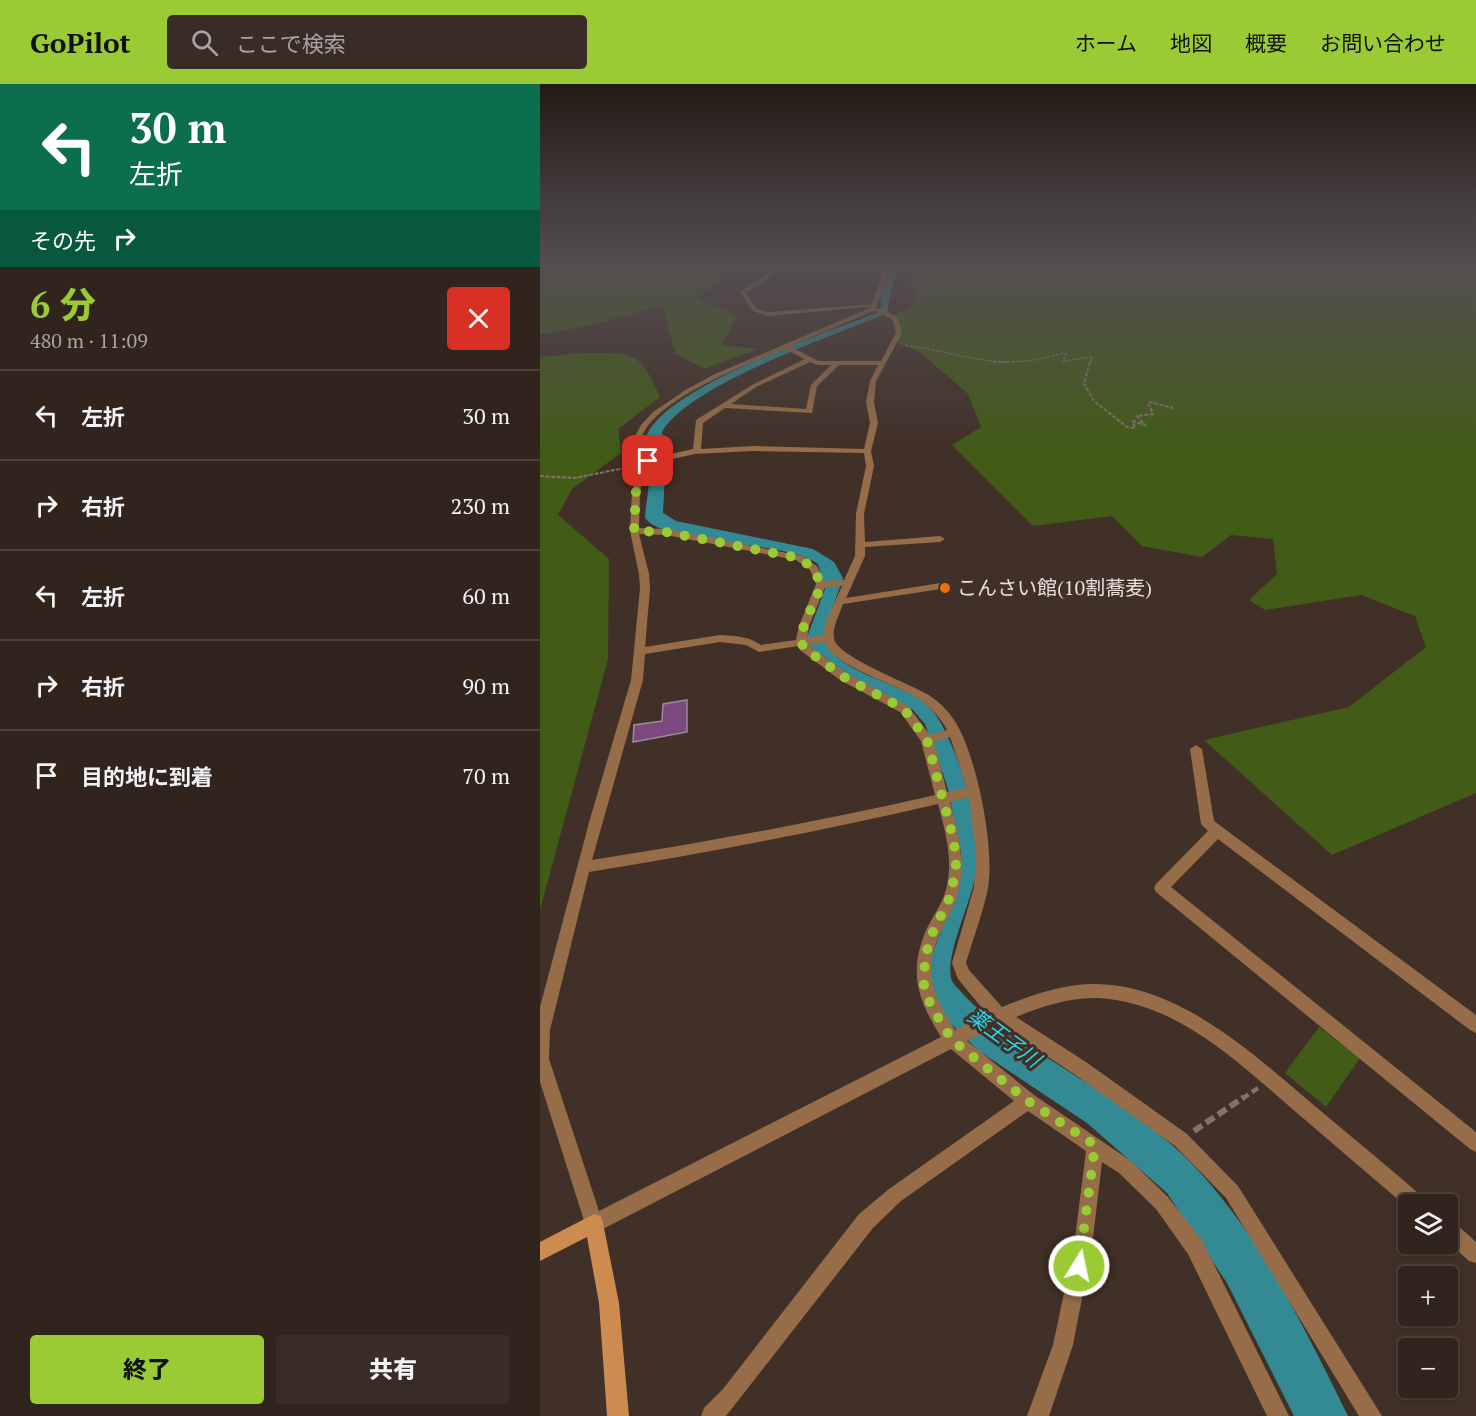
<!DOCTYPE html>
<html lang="ja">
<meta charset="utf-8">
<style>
:root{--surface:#31241d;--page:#392c26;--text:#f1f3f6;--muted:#a8a4a4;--line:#4c413b;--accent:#9acb35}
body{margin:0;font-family:"PT Serif","Noto Sans JP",serif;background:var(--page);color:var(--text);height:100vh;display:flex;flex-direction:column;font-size:22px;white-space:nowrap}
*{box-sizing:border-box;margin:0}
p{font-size:20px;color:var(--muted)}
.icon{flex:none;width:33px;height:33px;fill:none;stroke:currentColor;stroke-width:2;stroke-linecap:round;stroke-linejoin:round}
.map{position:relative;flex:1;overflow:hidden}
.sheet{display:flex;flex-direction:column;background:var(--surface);width:540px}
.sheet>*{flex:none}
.guide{background:#0b6e4f;color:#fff;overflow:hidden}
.controls{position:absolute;left:858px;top:1110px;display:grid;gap:12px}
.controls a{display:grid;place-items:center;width:60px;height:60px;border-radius:6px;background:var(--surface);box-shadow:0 3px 9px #0003,0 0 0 2px var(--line);font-size:30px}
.pin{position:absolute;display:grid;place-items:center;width:51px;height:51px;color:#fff;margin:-26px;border-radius:12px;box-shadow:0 3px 9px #0006}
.me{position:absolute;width:66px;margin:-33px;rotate:10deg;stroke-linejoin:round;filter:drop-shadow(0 0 4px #0008)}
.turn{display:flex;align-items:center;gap:21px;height:126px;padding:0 30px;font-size:27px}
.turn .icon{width:78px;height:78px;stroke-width:2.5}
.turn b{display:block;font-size:42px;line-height:51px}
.then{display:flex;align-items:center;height:57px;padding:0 30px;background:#0003;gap:12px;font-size:22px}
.round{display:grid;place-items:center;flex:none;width:63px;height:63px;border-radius:6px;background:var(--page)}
.head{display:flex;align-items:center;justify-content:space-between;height:102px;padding:0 30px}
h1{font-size:36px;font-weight:800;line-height:45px;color:var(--accent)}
.cta{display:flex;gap:12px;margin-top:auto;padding:12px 30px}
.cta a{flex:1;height:69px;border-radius:6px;background:var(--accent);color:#111;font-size:24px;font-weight:800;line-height:69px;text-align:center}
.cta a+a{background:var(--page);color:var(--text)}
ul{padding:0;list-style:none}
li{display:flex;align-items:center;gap:18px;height:90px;padding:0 30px;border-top:2px solid var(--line)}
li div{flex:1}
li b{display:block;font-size:22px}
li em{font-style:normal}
header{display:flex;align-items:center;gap:36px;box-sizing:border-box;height:84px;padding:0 30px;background:var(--accent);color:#111}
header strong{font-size:28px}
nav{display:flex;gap:33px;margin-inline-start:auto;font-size:21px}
.search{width:420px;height:54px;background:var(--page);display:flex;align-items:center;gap:15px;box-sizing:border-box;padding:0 21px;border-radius:6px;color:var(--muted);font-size:22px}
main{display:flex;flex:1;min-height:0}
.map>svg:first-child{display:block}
.green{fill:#425c17}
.water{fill:#348a94}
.building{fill:#7b497f;stroke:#9b8b9c;stroke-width:1.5}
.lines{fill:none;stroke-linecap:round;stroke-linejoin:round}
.path-far3{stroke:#81726b;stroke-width:1.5;stroke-dasharray:3 1.5;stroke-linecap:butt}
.path-far2{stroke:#81726b;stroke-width:2;stroke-dasharray:4 1.5;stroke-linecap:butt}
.path-far1{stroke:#81726b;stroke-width:4.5;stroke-dasharray:8 4;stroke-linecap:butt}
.path{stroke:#81726b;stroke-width:6;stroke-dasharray:10 4.5;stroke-linecap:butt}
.lane{fill:#966d48;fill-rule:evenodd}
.street{fill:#966d48;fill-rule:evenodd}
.secondary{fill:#cc8b4f;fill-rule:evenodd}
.route{stroke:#9acb35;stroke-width:10;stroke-dasharray:0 18}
.food-dot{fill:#e8710a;stroke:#413027;stroke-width:2}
.labels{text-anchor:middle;stroke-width:6;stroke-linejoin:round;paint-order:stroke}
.poi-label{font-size:20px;fill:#ebe0da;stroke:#413027;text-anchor:start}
.water-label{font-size:21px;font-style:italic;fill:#25d7e9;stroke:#413027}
</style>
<header>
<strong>GoPilot</strong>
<div class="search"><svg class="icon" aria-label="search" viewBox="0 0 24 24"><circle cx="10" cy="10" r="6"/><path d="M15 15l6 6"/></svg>ここで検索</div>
<nav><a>ホーム</a><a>地図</a><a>概要</a><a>お問い合わせ</a></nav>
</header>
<main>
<section class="sheet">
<div class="guide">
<div class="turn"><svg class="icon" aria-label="left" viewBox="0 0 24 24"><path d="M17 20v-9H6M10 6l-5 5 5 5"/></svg><div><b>30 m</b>左折</div></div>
<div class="then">その先<svg class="icon" aria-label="right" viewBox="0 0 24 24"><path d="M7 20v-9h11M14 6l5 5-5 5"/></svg></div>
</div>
<div class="head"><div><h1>6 分</h1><p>480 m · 11:09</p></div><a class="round" style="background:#d93025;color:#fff"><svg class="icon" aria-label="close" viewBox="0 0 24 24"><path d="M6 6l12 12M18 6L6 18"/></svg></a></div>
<ul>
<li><svg class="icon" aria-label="left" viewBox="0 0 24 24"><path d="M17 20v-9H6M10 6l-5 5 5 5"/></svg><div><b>左折</b></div><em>30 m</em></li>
<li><svg class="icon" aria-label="right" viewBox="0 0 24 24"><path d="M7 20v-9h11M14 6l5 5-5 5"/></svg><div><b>右折</b></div><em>230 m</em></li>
<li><svg class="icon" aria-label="left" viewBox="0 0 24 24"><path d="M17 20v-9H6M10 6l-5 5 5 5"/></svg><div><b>左折</b></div><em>60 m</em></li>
<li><svg class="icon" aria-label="right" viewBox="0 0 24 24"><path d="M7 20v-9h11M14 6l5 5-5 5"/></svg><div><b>右折</b></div><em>90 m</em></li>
<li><svg class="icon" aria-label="arrive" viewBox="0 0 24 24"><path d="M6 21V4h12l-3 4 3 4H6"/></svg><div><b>目的地に到着</b></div><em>70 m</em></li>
</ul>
<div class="cta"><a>終了</a><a>共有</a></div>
</section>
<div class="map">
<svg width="936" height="1332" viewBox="0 0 936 1332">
<rect width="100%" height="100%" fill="#413027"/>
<!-- green -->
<path class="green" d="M0 180H133L138 184 182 186 187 192 157 214 197 232 182 261 218 265 164 285 135 269 124 227 119 223C80 233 40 245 0 250Z
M358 180H936V709L792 771 664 656 809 623 886 563 875 532 821 511 725 526 709 516 737 490 733 455 691 451 662 473 602 462 572 432 493 442 412 361 441 343 428 310 381 269 357 259 352 233 376 219 371 197Z
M43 269C93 269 99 265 120 313L78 345 81 369 32 405 18 431 69 475 68 575 0 826V273Z
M779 943 820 974 786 1023 745 989Z"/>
<!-- water -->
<path class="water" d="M353 180H360C357 189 347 219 348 227L343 231C292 252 147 302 122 348L126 369 123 429 136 437 273 465 294 478 303 494 283 551C288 584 353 598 378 614 388 620 399 633 404 645 425 688 443 745 435 793 431 819 403 875 412 897 414 901 420 906 422 909 446 935 474 952 503 971 548 1000 603 1033 641 1069 715 1140 763 1241 808 1332H754L687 1199 627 1109 547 1039 439 967 408 937 393 913 387 892 391 873 419 801 421 768 408 705 396 669 385 640 373 626 316 596 268 561 267 553 285 505 278 480C244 456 124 461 105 434 106 417 111 394 110 379 109 371 104 364 105 356 118 305 290 247 339 228L342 224 340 215Z"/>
<!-- building -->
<path class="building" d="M147 616V648L93 658 94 641 122 637 123 620Z"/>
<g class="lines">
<!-- path-far3 -->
<path class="path-far3" d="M365 261C426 270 460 289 523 269L526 270 523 277 552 273 550 280"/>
<!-- path-far2 -->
<path class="path-far2" d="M452 278H468
M550 278 544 300 554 317 587 343 595 344 593 337 605 341 597 332 613 330 608 319 610 318 633 324
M0 392 34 394 90 383"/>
<!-- path-far1 -->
<path class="path-far1" d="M702 1015 718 1004"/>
<!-- path -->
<path class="path" d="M654 1047 704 1013"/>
<!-- lane -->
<path class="lane" d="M230 183 234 184 229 194 205 208 217 225 228 228 335 220 338 222 228 232 213 227 200 208 225 192Z"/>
<!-- street -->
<path class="street" d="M346 180H352L336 224 343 225 358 234 362 249 336 297 334 318 338 339 331 367 334 382 324 430 325 458 400 452 405 455 400 458 325 463V472L306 514 407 498 412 501 407 504 303 520C299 531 292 544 294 555 297 572 367 599 383 608 396 614 409 627 416 639 437 674 455 764 448 804 443 829 433 854 426 879L429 886 462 923C492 911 522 900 554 900 637 900 710 967 769 1017 808 1050 846 1081 884 1114L887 1120H868V1124C831 1092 794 1061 757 1029 702 982 644 924 569 915 537 911 505 921 476 933L546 978 647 1050 698 1102 842 1332H819L686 1114 635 1062 534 990 459 941 427 957 494 1011 591 1077 628 1113 662 1156 749 1332H727L648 1170 616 1125 579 1089 562 1078 552 1162 533 1261 509 1332H487L513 1261 534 1162 546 1067 488 1027 361 1117 333 1144 186 1332H161L164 1324 183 1305 319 1130 349 1105 474 1017 411 965 61 1146 54 1148 47 1146 0 998V923L50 735 91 596 100 505 99 490 90 447 92 407 98 387 93 362 94 354 101 341 113 328 147 305 175 290 330 224ZM334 227 339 228 353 236 356 249 341 277H278L250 262ZM244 265 265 275 212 301 156 336 153 365 104 376C102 369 100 361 102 353 115 315 209 280 244 265ZM270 278 277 281H291L271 301 266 325 191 320 216 303ZM299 281H338L330 297 326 318 330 339 324 365 213 362 161 365 163 339 185 324 272 329 277 302ZM213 367 324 369 326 382 316 430 315 472 304 496 284 497 277 482 262 472 126 445 99 444 100 407 106 387 105 381 155 370ZM99 450 126 451 256 476 270 486 276 500 259 542 256 556 221 561 210 555 196 552 180 551 105 563 110 505 109 490ZM302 502 286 537 283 551 267 554 269 542 285 503ZM180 558 206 561 219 568 258 562 260 566 300 596 360 628 381 657 395 711C282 737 167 758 52 776L103 596 105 570ZM284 558C294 583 357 600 379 615 390 623 401 634 407 646L390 651 368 622 308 590 268 561ZM410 653 427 704 407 708 394 658ZM429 713 436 768 434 803 412 879 418 895 447 930 415 946C393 911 382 888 401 847 407 835 415 822 418 809 426 776 418 749 410 718ZM398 720C406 750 415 781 404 812 399 825 390 836 385 849 368 891 379 917 401 953L59 1127 9 975 10 946 49 788C166 769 282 747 398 720Z
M656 661 662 665 674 737 936 931V949L930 946 678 755 631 803 936 1048V1068L930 1065 616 808 614 804 616 800 668 747 661 740 650 665Z
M908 1137 915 1139 936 1158V1179L929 1177 908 1158Z"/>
<!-- secondary -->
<path class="secondary" d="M54 1130 61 1132 63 1139 79 1219 89 1332H67L59 1219 47 1153 0 1177V1158Z"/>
</g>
<!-- sky -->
<linearGradient id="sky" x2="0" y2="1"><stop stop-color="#241a15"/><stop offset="0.49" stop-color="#544e52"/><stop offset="1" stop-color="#544e52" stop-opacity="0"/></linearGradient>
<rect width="936" height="366" fill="url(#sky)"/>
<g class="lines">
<!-- route -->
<path class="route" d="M108 377 102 379 96 407 94 447 126 448 259 474 273 484 281 500C277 518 254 549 264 564L304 593 364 625 387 656 414 757 416 782 411 811 392 850 385 873 384 901 391 922 412 956 488 1017 555 1061 539 1182"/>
</g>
<!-- markers -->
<circle class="food-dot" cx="405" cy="504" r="6"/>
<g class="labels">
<!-- poi labels -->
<g class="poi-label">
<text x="417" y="511">こんさい館(10割蕎麦)</text>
</g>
<!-- water labels -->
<g class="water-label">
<text transform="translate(464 954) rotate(36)" y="7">薬王子川</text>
</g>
</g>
</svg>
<div class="controls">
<a><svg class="icon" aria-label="layers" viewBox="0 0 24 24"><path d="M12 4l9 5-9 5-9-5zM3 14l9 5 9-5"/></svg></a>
<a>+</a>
<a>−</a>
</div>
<div class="pin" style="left:108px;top:377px;background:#d93025"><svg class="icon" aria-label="arrive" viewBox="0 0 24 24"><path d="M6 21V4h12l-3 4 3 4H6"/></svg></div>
<svg class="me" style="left:539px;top:1182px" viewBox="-20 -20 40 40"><circle r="17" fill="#9acb35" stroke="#fff" stroke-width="3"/><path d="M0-11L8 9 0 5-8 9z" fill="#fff"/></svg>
</div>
</main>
